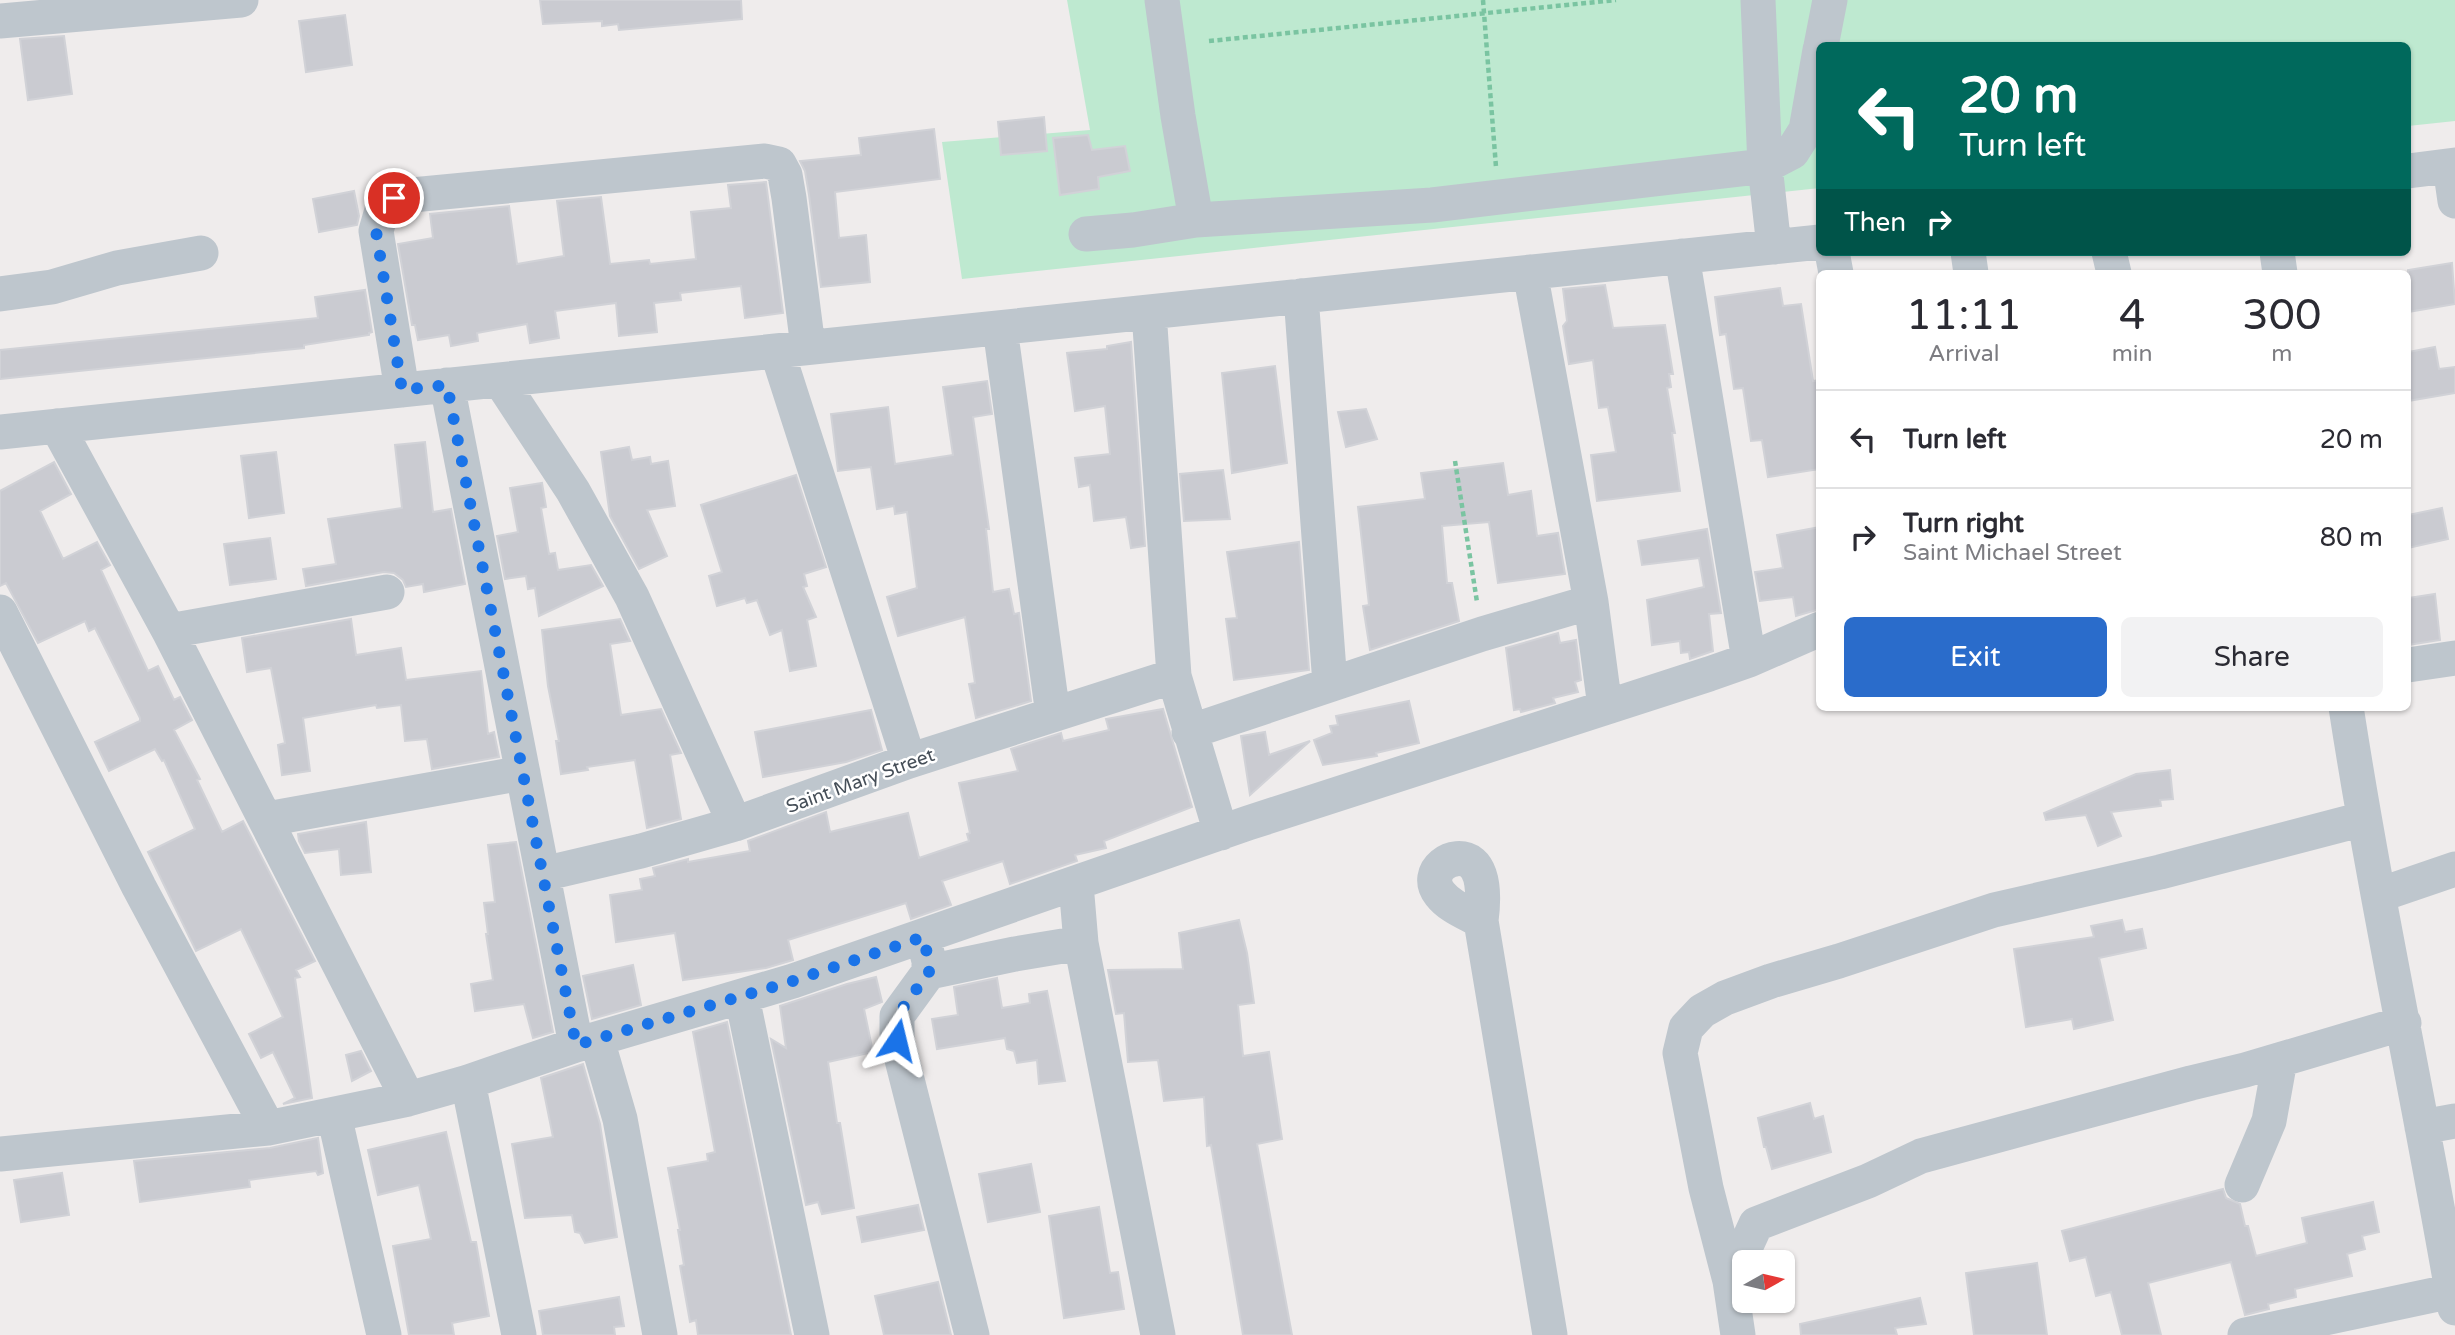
<!DOCTYPE html>
<style>
:root{--surface:#fff;--page:#f2f2f3;--text:#2b2b33;--muted:#7c7c81;--line:#e1e1e2;--accent:#2a6ccb}
body{margin:0;font-family:"Varela Round",sans-serif;background:var(--page);color:var(--text);height:100vh;display:flex;flex-direction:column;font-size:26px;white-space:nowrap}
*{box-sizing:border-box;margin:0}
p{font-size:23px;color:var(--muted)}
.icon{flex:none;width:38px;height:38px;fill:none;stroke:currentColor;stroke-width:2;stroke-linecap:round;stroke-linejoin:round}
.map{position:relative;flex:1;overflow:hidden}
.drawer{position:absolute;left:1816px;top:270px;width:595px;height:441px;display:flex;flex-direction:column;background:var(--surface);border-radius:10px;box-shadow:0 2px 5px #0004}
.drawer>*{flex:none}
.banner{position:absolute;left:1816px;top:42px;width:595px;height:214px;border-radius:10px;box-shadow:0 2px 5px #0004;background:#00695c;color:#fff;overflow:hidden}
.needle{width:46px;rotate:82deg}
.controls{position:absolute;left:1732px;top:1250px;display:grid;gap:14px}
.controls a{display:grid;place-items:center;width:63px;height:63px;border-radius:10px;background:var(--surface);box-shadow:0 2px 5px #0004;font-size:35px}
.pin{position:absolute;display:grid;place-items:center;width:60px;height:60px;color:#fff;margin:-30px;border:4px solid #fff;border-radius:50%;box-shadow:0 2px 7px #0007}
.me{position:absolute;width:77px;margin:-38px;rotate:10deg;stroke-linejoin:round;filter:drop-shadow(0 0 5px #0008)}
.turn{display:flex;align-items:center;gap:24px;height:147px;padding:0 28px;font-size:32px}
.turn .icon{width:91px;height:91px;stroke-width:2.5}
.turn b{display:block;font-size:49px;line-height:60px}
.then{display:flex;align-items:center;height:66px;padding:0 28px;background:#0003;gap:14px;font-size:26px}
.eta{display:flex;justify-content:space-evenly;align-items:center;height:119px;text-align:center}
.eta b{font-size:42px;font-weight:600;line-height:49px}
.action{display:flex;gap:14px;margin-top:auto;padding:14px 28px}
.action a{flex:1;height:80px;border-radius:10px;background:var(--accent);color:#fff;font-size:28px;font-weight:600;line-height:80px;text-align:center}
.action a+a{background:var(--page);color:var(--text)}
ul{padding:0;list-style:none}
li{display:flex;align-items:center;gap:21px;height:98px;padding:0 28px;border-top:2px solid var(--line)}
li div{flex:1}
li b{display:block;font-size:26px}
li em{font-style:normal}
.map>svg:first-child{display:block}
.green{fill:#bee9d0}
.building{fill:#cacbd1;stroke:#d1d2d7;stroke-width:2}
.lines{fill:none;stroke-linecap:round;stroke-linejoin:round}
.path{stroke:#7ac4a1;stroke-width:4.5;stroke-dasharray:5 3.5;stroke-linecap:butt}
.minor{stroke:#bec6cd;stroke-width:35}
.route{stroke:#1a73e8;stroke-width:12;stroke-dasharray:0 21.6}
.labels{text-anchor:middle;stroke-width:5;stroke-linejoin:round;paint-order:stroke}
.street-label{font-size:19px;fill:#464f58;stroke:#fff}
</style>
<div class="map">
<svg width="2455" height="1335" viewBox="0 0 2455 1335">
<rect width="100%" height="100%" fill="#efecec"/>
<!-- green -->
<path class="green" d="M1067 0H2455V121L2408 126V46H1820V188L962 279 942 142 1090 130Z"/>
<!-- building -->
<path class="building" d="M540 0H741L742 19 619 30 618 24 602 26V21L543 24Z
M345 15 352 65 306 72 299 21Z
M64 36 72 94 28 100 20 39Z
M1044 117 1047 151 1001 155 998 122Z
M934 129 940 179 835 192 839 238 866 235 870 282 821 287 809 195 805 171 800 161 861 155 859 138Z
M1088 135 1092 150 1125 146 1130 171 1098 177 1099 189 1060 195 1053 138Z
M766 182 783 313 745 318 741 286 680 293 681 300 654 303 657 332 619 336 616 303 555 311 559 338 530 343 527 324 477 333 478 341 451 346 449 335 418 340 415 325H412L398 244 433 238 430 214 509 206 517 264 564 256 557 201 601 197 610 264 649 260 650 264 696 259 691 212 731 208 728 185Z
M354 191 359 216 357 225 319 232 313 199Z
M2452 263 2455 304 2408 312V270Z
M1605 285 1613 328 1665 325 1673 374H1669L1671 387 1667 388 1675 433H1672L1680 491 1597 501 1591 455 1616 452 1608 407 1599 408 1593 360 1569 364 1563 326 1567 321 1563 289Z
M1780 288 1783 306 1801 304 1813 381 1820 380V469L1768 477 1762 440 1751 441 1743 388 1734 389 1726 334 1720 335 1715 297Z
M365 290 372 332 369 333V335L304 345V348L0 379V350L318 318 315 297Z
M1131 342 1145 546 1131 548 1126 517 1094 521 1090 485 1079 487 1075 458 1110 454 1105 406 1075 411 1067 353 1107 349V346Z
M2435 347 2439 369 2455 367V393L2408 401V352Z
M1275 366 1287 463 1232 473 1222 373Z
M987 381 992 414 973 417 989 529H986L993 592 1009 589 1014 614 1019 613 1031 701 976 718 969 684 975 683 965 617 898 636 887 597 917 588 907 512 895 514 894 506 877 509 871 467 838 471 831 414 888 407 895 464 953 455 943 387Z
M1366 409 1377 439 1346 447 1338 412Z
M425 442 433 512 451 509 465 584 424 592 423 584 406 587 403 580 394 573 384 572 306 586 303 569 336 564 328 519 402 508 395 445Z
M629 447 632 460 650 457 651 464 668 461 675 506 647 510 667 556 639 569 610 516 601 452Z
M276 452 284 513 249 518 241 456Z
M54 462 71 494 40 511 63 559 97 542 110 565 101 570 148 671 158 666 174 700 180 697 192 720 174 730 200 779 197 780 222 832 243 821 315 961 296 970 300 977 295 978 312 1098 283 1104 295 1098 273 1052 261 1058 249 1034 283 1017 241 929 196 951 148 852 195 829 164 760 162 761 155 749 109 771 95 742 140 721V718L95 628 89 631 85 621 38 643 6 583 0 586V491Z
M1503 463 1508 495 1531 491 1537 536 1558 533 1565 574 1498 583 1489 522 1442 526 1447 583H1452L1459 621 1370 650 1363 606 1369 605 1358 507 1425 499 1421 473Z
M1223 470 1230 519 1184 521 1180 474Z
M796 475 826 567 804 574 807 586 803 587 816 617 807 620 816 666 790 671 782 630 770 635 757 600 747 603 745 598 717 606 709 576 722 572 701 505Z
M542 483 546 507 541 508 549 554 555 553 558 570 591 565 603 586 539 616 535 588 528 589 526 576 505 579 497 536 518 532 510 488Z
M2442 508 2448 539 2408 548V515Z
M1820 527V609L1796 616 1793 597 1760 601 1755 572 1783 568 1777 535Z
M1707 529 1721 613 1709 614 1713 651 1690 659 1689 652 1681 653 1680 641 1652 645 1647 600 1704 587 1699 558 1642 565 1638 541Z
M270 538 276 579 230 585 224 544Z
M1299 542 1309 670 1234 680 1226 619 1237 618 1227 552Z
M2435 594 2440 640 2408 645V598Z
M351 619 356 655 401 648 406 680 481 671 488 734 494 732 499 757 432 769 427 739 405 741 401 705 377 708 376 705 303 718 310 771 282 775 278 745 285 743 271 668 247 672 242 638Z
M620 619 630 641 610 644 621 715 661 709 681 753 670 755 681 819 647 828 635 760 587 767 588 770 561 774 556 741H559L548 686 542 630Z
M1558 633 1560 643 1576 640 1581 680 1575 682 1578 692 1553 698 1555 703 1521 712 1520 709 1514 710 1506 648Z
M1409 701 1419 743 1376 753 1377 756 1323 765 1314 740 1332 733 1330 726 1338 725 1336 716Z
M1163 709 1192 807 1104 841 1106 848 1075 855 1077 861 1010 884 1003 861 942 881 951 905 911 919 906 903 788 940 793 960 766 968 683 980 675 933 616 942 610 895 642 890 640 879 655 876 653 868 688 859V862L750 851 748 841 826 812 830 832 908 813 919 858 969 841 967 834 970 833 959 783 1018 771 1011 749 1061 733 1063 741 1109 730 1106 719Z
M871 710 882 750 846 762 763 777 755 732Z
M1265 732 1269 755 1310 741 1250 795 1241 736Z
M2170 770 2173 799 2160 800 2161 806 2111 812 2121 836 2098 846 2086 815 2046 820 2044 813 2136 774Z
M366 822 371 872 341 875 339 849 305 853 299 841 298 834Z
M516 842 553 1032 533 1038 524 1004 475 1011 471 984 493 980 486 934H488L484 903 495 902 488 845Z
M1239 920 1247 953 1254 1003 1238 1005 1243 1056 1269 1052 1282 1139 1257 1144 1292 1335H1243L1211 1145 1207 1146 1204 1097 1164 1101 1158 1060 1128 1062 1124 1013 1116 1014 1108 970 1183 969 1179 933Z
M2122 920 2125 932 2142 929 2146 948 2099 958 2113 1020 2074 1029 2072 1019 2026 1027 2014 949 2094 937 2091 926Z
M633 965 641 1005 592 1019 583 976Z
M876 977 882 1002 864 1009 873 1052 828 1062 837 1123H840L854 1208 822 1214 818 1202 806 1205 771 1039 786 1048 780 1006 847 984Z
M997 978 1002 1008 1030 1003 1029 994 1047 991 1065 1081 1039 1084 1037 1060 1017 1063 1014 1051 1007 1049 1005 1038 937 1049 932 1019 958 1015 954 987Z
M727 1022 791 1335H698L696 1320 690 1322 680 1266 684 1265 678 1230H680L668 1168 708 1161 707 1154 715 1152 693 1032Z
M361 1051 371 1071 352 1081 346 1055Z
M583 1064 600 1124 617 1237 585 1243 580 1233 575 1232 572 1215 525 1218 512 1144 553 1137 541 1078Z
M1810 1103 1814 1119 1823 1116 1831 1152 1772 1169 1766 1147H1764L1758 1118Z
M446 1132 471 1242H476L489 1316 452 1323 454 1335H409L393 1246 431 1239 419 1185 378 1195 368 1150Z
M318 1138 323 1173 318 1175 316 1171 249 1180 250 1187 140 1202 134 1161 270 1148Z
M1031 1164 1040 1212 988 1222 979 1174Z
M62 1173 69 1215 21 1222 14 1180Z
M2223 1189 2226 1198 2240 1204 2245 1226H2248L2256 1256 2307 1243 2302 1218 2373 1202 2379 1232 2362 1236 2365 1249 2347 1254 2352 1276 2295 1289 2296 1297 2268 1304 2269 1309 2245 1315 2231 1262 2148 1283 2161 1335H2122L2111 1292 2096 1296 2086 1257 2070 1261 2062 1231Z
M918 1205 924 1230 862 1242 857 1217Z
M1099 1207 1110 1273 1118 1272 1124 1309 1064 1318 1049 1216Z
M2037 1263 2047 1335H1974L1966 1273Z
M938 1282 951 1335H884L875 1296Z
M619 1297 624 1326 614 1327 615 1335H543L539 1311Z
M1920 1298 1926 1324 1895 1328 1897 1335H1801L1800 1324Z"/>
<g class="lines">
<!-- path -->
<path class="path" d="M1483 0 1496 167
M1209 41 1616 0
M1455 461 1477 602"/>
<!-- minor -->
<path class="minor" d="M1162 0 1178 116 1196 220 1432 205 1765 166 1792 152 1806 130 1820 50
M1758 0 1765 166 1774 247
M0 21 241 0
M1821 46 1830 0
M2450 166 2455 201
M2408 171 2455 165
M1086 234 1133 230 1196 220
M1832 252 1836 273
M1968 252 1971 273
M2109 252 2114 273
M2277 252 2280 273
M1682 256 1749 660
M1530 272 1591 602 1605 707
M0 294 52 287 117 268 201 253
M1301 296 1330 684
M1149 312 1174 676 1221 833
M1000 328 1053 715
M777 351 909 761
M500 380 573 491 632 597 735 824
M447 385 576 1045
M402 390 376 231 384 203 394 198 412 195 765 161 779 164 785 175 789 198 808 347
M57 426 169 631 408 1099
M0 432 1820 242
M0 612 139 887 268 1128
M169 631 387 592
M2408 665 2455 658
M2346 707C2377 908 2421 1107 2455 1308
M1189 732 1482 634 1591 602
M267 819 523 773
M543 874 641 851 735 824 909 761 1174 676
M1076 884 1081 943 1158 1335
M2379 895 2455 869
M1481 921C1467 913 1450 907 1440 894 1422 871 1454 849 1472 863 1486 875 1483 906 1481 921L1550 1335
M923 937 929 961V972L897 1016V1040L972 1335
M929 972 1015 954 1081 943
M742 997 812 1335
M597 1040 620 1119 660 1335
M468 1082 519 1335
M334 1115 384 1335
M2422 1127 2455 1121
M0 1154 268 1128 408 1099 468 1082 576 1045 793 981 1248 823 1709 674 1749 660 1820 629
M2242 1185 2269 1121 2280 1060
M1730 1281 1756 1224 1868 1181 1921 1156 2191 1083 2245 1070 2404 1023
M1738 1335 1730 1281 1706 1188 1680 1053 1686 1028 1702 1011 1725 998 1771 981 1839 961 1994 910 2160 872 2363 819
M2245 1335 2452 1291"/>
</g>
<g class="lines">
<!-- route -->
<path class="route" d="M394 198 384 204 376 231 402 390 447 385 576 1045 793 981 923 937 929 961V972L897 1016V1040"/>
</g>
<g class="labels">
<!-- street labels -->
<g class="street-label">
<text transform="translate(860 780) rotate(-20)" y="7">Saint Mary Street</text>
</g>
</g>
</svg>
<div class="controls">
<a><svg class="needle" viewBox="-14 -14 28 28"><path d="M0-13l5 13h-10z" fill="#e53935"/><path d="M0 13l5-13h-10z" fill="#7c7c81"/></svg></a>
</div>
<div class="pin" style="left:394px;top:198px;background:#d93025"><svg class="icon" aria-label="arrive" viewBox="0 0 24 24"><path d="M6 21V4h12l-3 4 3 4H6"/></svg></div>
<svg class="me" style="left:897px;top:1040px" viewBox="-20 -20 40 40"><path d="M0-17L14 15 0 8-14 15z" fill="#1a73e8" stroke="#fff" stroke-width="4"/></svg>
<div class="banner">
<div class="turn"><svg class="icon" aria-label="left" viewBox="0 0 24 24"><path d="M17 20v-9H6M10 6l-5 5 5 5"/></svg><div><b>20 m</b>Turn left</div></div>
<div class="then">Then<svg class="icon" aria-label="right" viewBox="0 0 24 24"><path d="M7 20v-9h11M14 6l5 5-5 5"/></svg></div>
</div>
<section class="drawer">
<div class="eta">
<div><b>11:11</b><p>Arrival</p></div>
<div><b>4</b><p>min</p></div>
<div><b>300</b><p>m</p></div>
</div>
<ul>
<li><svg class="icon" aria-label="left" viewBox="0 0 24 24"><path d="M17 20v-9H6M10 6l-5 5 5 5"/></svg><div><b>Turn left</b></div><em>20 m</em></li>
<li><svg class="icon" aria-label="right" viewBox="0 0 24 24"><path d="M7 20v-9h11M14 6l5 5-5 5"/></svg><div><b>Turn right</b><p>Saint Michael Street</p></div><em>80 m</em></li>
</ul>
<div class="action"><a>Exit</a><a>Share</a></div>
</section>
</div>
